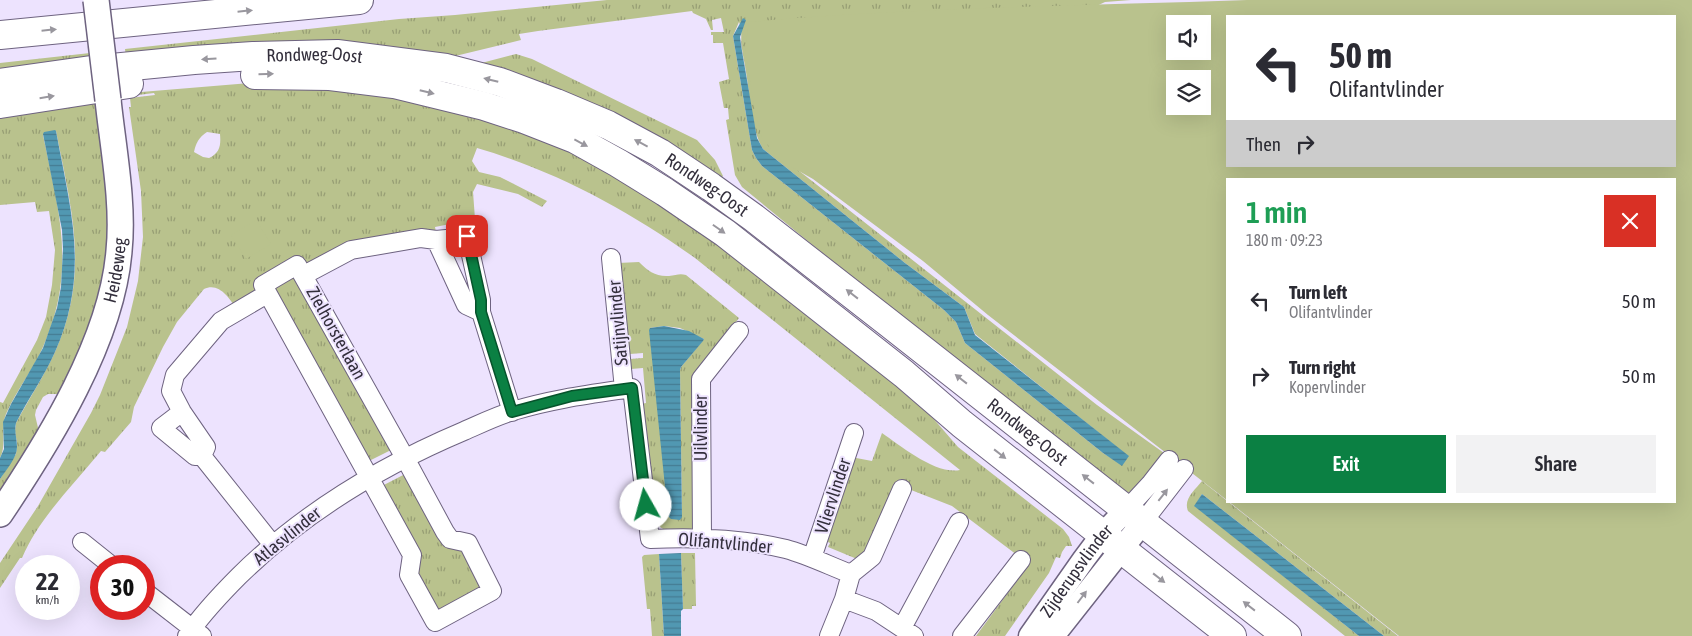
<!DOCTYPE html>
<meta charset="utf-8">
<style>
:root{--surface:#fff;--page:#f2f2f3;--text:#2b2b33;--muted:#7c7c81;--accent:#0b8043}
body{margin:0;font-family:"Asap Condensed",sans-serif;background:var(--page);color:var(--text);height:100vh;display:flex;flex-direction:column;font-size:19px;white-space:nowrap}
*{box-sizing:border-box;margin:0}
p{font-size:16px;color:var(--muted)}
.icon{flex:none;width:28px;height:28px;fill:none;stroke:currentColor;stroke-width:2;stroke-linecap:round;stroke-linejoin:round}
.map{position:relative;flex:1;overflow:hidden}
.drawer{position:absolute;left:1226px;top:178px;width:450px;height:325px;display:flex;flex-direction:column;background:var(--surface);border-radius:0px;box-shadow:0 5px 20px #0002}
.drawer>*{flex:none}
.banner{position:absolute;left:1226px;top:15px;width:450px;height:152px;border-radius:0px;box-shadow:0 5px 20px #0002;background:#fff;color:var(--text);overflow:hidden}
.buttons{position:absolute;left:1166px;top:15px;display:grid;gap:10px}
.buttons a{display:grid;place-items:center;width:45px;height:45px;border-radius:0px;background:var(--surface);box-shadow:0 5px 20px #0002;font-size:25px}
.speed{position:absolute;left:15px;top:555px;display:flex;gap:10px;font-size:25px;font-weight:700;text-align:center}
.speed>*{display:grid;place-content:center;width:65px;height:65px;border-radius:50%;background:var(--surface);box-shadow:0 5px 20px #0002;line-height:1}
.speed small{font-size:12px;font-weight:400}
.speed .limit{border:8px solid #d22;background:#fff;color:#111}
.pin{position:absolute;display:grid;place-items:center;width:42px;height:42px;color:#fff;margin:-21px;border-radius:10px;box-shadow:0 2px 8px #0006}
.me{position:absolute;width:55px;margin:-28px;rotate:353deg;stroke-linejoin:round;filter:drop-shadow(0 0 4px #0008)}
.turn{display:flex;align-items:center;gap:18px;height:105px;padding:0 20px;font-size:22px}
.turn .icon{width:65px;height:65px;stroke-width:2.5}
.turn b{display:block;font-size:35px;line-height:42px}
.then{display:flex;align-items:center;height:48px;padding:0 20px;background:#0003;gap:10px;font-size:19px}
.round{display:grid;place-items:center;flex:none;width:52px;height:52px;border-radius:0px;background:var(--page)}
.headline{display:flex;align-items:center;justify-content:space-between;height:85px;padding:0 20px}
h1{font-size:30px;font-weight:600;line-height:38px;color:#1e9e55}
.primary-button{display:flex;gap:10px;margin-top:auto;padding:10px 20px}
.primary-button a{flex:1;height:58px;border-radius:0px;background:var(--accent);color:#fff;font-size:20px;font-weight:600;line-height:58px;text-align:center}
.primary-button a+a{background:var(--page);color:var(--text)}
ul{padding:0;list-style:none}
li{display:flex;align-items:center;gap:15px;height:75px;padding:0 20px}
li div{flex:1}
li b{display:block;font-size:19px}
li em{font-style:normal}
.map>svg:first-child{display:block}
.grass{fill:url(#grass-tufts);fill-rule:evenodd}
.green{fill:#b9c28d;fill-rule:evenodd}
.water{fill:url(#water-rules)}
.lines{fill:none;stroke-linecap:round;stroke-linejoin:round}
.minor-casing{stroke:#6e6380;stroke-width:20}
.tertiary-casing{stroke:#6e6380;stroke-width:25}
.secondary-casing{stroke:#6e6380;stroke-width:28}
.primary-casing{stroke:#6e6380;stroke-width:30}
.motorway-casing{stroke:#6e6380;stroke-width:30}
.minor{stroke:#fff;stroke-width:18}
.tertiary{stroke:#fff;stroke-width:22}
.secondary{stroke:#fff;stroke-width:25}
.primary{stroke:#fff;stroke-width:28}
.motorway{stroke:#fff;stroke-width:28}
.secondary-bridge-casing{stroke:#6e6380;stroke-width:28;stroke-linecap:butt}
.secondary-bridge{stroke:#fff;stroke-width:25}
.oneway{fill:#99979e}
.route-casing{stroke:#07532c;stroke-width:12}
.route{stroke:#0b8043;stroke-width:9}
.labels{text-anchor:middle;stroke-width:4;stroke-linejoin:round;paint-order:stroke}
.street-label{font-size:18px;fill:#332f3c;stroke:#ede3fe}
</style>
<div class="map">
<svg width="1692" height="636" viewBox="0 0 1692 636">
<defs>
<pattern id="grass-tufts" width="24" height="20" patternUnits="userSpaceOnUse" patternTransform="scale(1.25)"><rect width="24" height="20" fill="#b9c28d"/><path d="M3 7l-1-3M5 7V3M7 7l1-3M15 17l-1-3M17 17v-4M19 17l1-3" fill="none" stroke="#979e74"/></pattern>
<pattern id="water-rules" width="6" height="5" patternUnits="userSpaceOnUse" patternTransform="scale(1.25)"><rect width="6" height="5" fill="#5198b2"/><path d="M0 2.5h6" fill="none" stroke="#447c92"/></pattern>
</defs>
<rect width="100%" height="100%" fill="#ede3fe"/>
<!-- grass -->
<path class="grass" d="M607 0H1131L1105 2 1073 17 798 170 1097 405 1164 453C1154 467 1142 488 1125 494L878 299 742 187 735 175 726 120 729 119 728 108H724L719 82 729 79 723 43H713V35H711V32H724L721 18 712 20 713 30H711L706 19 693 13 692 11 538 31 519 34 521 40 447 58H126L125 49 399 19 455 15ZM739 22C743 31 740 39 742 49 743 57 745 64 746 72 750 95 751 129 763 149L905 263 964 307 975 334 1128 456 1122 465 1103 453 965 343 956 322 944 310 762 166 756 158 752 150 733 36Z
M90 53 91 62 0 71V63Z
M516 54 532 59 697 140 715 160 723 176 718 182 470 66Z
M250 83 397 94 543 136 648 189 857 348 905 394 932 417 958 447 1063 529 1069 537 1072 546H1066L1062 552 1060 558 1056 557 1049 573 1005 636H976L1029 564 952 506 906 488 908 481 900 479 869 553 857 559 828 547 830 543 824 540 851 457 872 461 882 433C901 446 936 475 960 470L695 258C628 210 556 171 477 148L472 161 479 172 500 177 547 201 542 207 518 194 477 184 473 192 475 219 435 227 437 237 351 244 258 292 236 308C229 298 219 282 204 289L177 322 163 347 134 407 131 422 105 452 101 451C74 484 39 518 22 558H20L0 588V563L38 506 91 413 100 395 127 327 138 281 143 237 141 191 129 107H131L130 98 155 95 154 93 130 96 129 93ZM207 132 220 134C221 145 220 153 209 158L203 157 194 152C196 143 199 137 207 132Z
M96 97 112 203 102 302 60 394H48L43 397 36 410 35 415 39 432 0 496V479L16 454 17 443 15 431 16 423C29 399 44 376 55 352 90 273 72 212 56 131L43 135C59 212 77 270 43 347 33 370 16 391 6 414 0 429 7 444 0 458V402L3 403 37 340 46 317 52 285 55 250 49 211 37 212 35 202 0 205V114Z
M639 262C648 271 656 277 669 276 676 275 680 273 686 275L739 318 694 377V527C689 532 673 532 666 530 661 529 657 524 654 519L641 404 646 403 643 368 631 369 630 359 643 358V353L630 354 618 263ZM664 326 680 328 704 339 681 367 680 370 682 517 650 328Z
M296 273 393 449 367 462 270 288Z
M407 473 462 549 485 589 437 615 415 577 380 487Z
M1202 481 1398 636H1384L1202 494 1195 506 1359 636H1345L1188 511C1183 499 1195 490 1202 481Z
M681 553H695L696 606H692V609H683Z
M659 554 664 636H652L650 609H647L642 557 644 555Z"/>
<!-- green -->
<path class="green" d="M1247 0H1692V636H1399L1228 501H1675V179H1228V501L988 315 923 261 813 179 781 161 762 138 754 105 745 49 749 22C915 7 1081 6 1247 0ZM1228 16H1675V166H1228ZM1175 24H1202V51H1175ZM1175 79H1202V106H1175Z
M256 220 271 244 246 259 231 235Z"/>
<!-- water -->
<path class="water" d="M743 18 746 20 740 37 742 51 757 138 763 149 905 263 964 307 975 335 1129 456 1122 466 1103 453 965 343 956 322 944 310 762 166 756 158 752 150 733 36Z
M55 130 56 131C71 212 90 273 55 352 44 377 28 399 16 423 14 432 17 438 17 447 17 458 6 470 0 479V458L4 449 3 422 11 404 43 348 57 308 61 287 63 249 62 230 43 134 44 132Z
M664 326 689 331 704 339 703 341 681 367 680 370 682 517 680 520 671 519 668 516 649 330 650 328Z
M1202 494 1384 636H1359L1194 506Z
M681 553 683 609 681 611V636H664L659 554Z"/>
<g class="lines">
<!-- minor casing -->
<g class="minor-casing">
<path id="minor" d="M436 240 466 305 481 312
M611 258 624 389
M297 265 405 458 445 532 450 539 468 543 492 591 435 622 409 575 412 555 263 285Z
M304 275 351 250 421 238 436 240 467 237 481 300V312L512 412
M267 294 221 321 175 375 171 391 182 412 206 447 202 456 273 545
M182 412 161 428 195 456H202
M1127 509 1151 483 1169 460
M1143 522 1184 469
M702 539 701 379 739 331
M82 542 112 566
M812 558 854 433
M851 574 872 557 902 489
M144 591 202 636
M844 599 876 611 914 636
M902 628 959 522
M187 636C202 614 220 595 239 576 303 513 381 466 464 431 480 424 496 416 513 411 552 399 592 394 632 388L650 539C695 537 742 538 786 549 808 555 830 566 851 574L844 599 829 636
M962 636 1021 560"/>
</g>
<!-- tertiary casing -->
<g class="tertiary-casing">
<g id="tertiary">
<path id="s1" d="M1030 636 1084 559 1102 535 1127 509"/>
<path d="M1053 636 1143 522"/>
</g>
</g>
<!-- secondary casing -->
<g class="secondary-casing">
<g id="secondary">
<path id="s2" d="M0 514C49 441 112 340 119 251 124 203 113 148 108 100"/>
</g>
</g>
<!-- primary casing -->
<g class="primary-casing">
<g id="primary">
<path d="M255 75 330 76 394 84 484 106 524 119 575 139 618 163 665 192 725 233 904 374 962 424 1232 636"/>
<path id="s3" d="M0 83 91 70 194 60 253 56 337 54 446 68 500 82 556 103 608 125 660 153 711 187 754 218 890 324 1287 636"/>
<path d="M0 104 129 84"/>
</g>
</g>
<!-- motorway casing -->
<g class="motorway-casing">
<path id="motorway" d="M0 35 359 0"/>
</g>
<!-- minor -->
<use href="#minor" class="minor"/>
<!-- tertiary -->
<use href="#tertiary" class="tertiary"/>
<!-- secondary -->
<use href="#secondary" class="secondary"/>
<!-- primary -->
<use href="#primary" class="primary"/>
<!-- motorway -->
<use href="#motorway" class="motorway"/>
<!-- secondary-bridge casing -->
<g class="secondary-bridge-casing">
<path id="secondary-bridge" d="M96 0 108 100"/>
</g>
<!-- secondary-bridge -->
<use href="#secondary-bridge" class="secondary-bridge"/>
</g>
<!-- one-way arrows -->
<defs><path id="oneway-solid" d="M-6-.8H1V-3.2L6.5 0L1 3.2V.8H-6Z" transform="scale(1.25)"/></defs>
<g class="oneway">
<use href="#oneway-solid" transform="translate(245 11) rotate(-6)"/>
<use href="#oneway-solid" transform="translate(49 30) rotate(-6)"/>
<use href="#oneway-solid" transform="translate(209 59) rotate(176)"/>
<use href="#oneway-solid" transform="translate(266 74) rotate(-1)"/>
<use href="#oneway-solid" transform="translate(491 80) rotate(-166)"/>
<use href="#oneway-solid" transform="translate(427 92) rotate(14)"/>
<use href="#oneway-solid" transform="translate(47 97) rotate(-9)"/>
<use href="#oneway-solid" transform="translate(581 143) rotate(28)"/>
<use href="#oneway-solid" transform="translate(641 143) rotate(-152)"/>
<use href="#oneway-solid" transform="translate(719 229) rotate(35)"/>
<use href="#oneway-solid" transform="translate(852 294) rotate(-142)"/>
<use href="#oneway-solid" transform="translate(961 379) rotate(-142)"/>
<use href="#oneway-solid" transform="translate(1000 454) rotate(38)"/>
<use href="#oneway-solid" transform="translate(1088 479) rotate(-142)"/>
<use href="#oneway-solid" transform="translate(1163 495) rotate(-52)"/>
<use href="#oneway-solid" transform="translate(1159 578) rotate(38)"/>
<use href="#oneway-solid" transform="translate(1082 597) rotate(-53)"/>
<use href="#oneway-solid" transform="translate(1249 606) rotate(-142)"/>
</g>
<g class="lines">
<!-- route casing -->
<g class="route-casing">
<path id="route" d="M467 236 481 300V312L512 412 572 396 632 388 646 505"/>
</g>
<!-- route -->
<use href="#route" class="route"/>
</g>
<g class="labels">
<!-- street labels -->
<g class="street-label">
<text dy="6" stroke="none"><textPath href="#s3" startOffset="316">Rondweg-Oost</textPath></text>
<text dy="6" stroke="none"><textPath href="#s3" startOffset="736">Rondweg-Oost</textPath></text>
<text dy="6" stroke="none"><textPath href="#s2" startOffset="272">Heideweg</textPath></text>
<text transform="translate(618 323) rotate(-95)" y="6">Satijnvlinder</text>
<text transform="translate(336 333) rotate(61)" y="6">Zielhorsterlaan</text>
<text transform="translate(701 428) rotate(-90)" y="6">Uilvlinder</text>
<text dy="6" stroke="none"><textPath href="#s3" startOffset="1141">Rondweg-Oost</textPath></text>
<text transform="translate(833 496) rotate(-72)" y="6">Vliervlinder</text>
<text transform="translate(287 536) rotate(-39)" y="6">Atlasvlinder</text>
<text transform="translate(725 543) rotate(5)" y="6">Olifantvlinder</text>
<text dy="6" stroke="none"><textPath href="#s1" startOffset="80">Zijderupsvlinder</textPath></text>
</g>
</g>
</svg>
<div class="buttons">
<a><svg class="icon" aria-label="sound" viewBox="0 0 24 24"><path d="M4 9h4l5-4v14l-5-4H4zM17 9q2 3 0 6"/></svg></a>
<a><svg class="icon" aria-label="layers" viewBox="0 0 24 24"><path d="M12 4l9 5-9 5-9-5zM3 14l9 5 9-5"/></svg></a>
</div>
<div class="speed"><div>22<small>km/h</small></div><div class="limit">30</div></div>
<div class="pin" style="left:467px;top:236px;background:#d93025"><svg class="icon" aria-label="arrive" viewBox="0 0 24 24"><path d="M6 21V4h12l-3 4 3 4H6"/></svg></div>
<svg class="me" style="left:646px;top:505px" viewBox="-20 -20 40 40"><circle r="19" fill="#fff"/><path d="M0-13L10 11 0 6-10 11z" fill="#0b8043"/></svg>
<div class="banner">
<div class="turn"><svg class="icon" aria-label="left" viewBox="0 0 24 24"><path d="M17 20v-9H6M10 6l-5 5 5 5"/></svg><div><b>50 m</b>Olifantvlinder</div></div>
<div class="then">Then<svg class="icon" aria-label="right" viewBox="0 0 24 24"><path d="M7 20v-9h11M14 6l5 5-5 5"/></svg></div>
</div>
<section class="drawer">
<div class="headline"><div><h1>1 min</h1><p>180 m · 09:23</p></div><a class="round" style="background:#d93025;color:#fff"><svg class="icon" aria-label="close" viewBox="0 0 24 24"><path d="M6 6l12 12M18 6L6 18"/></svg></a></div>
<ul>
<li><svg class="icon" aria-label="left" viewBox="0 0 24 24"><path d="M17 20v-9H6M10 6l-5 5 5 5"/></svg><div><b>Turn left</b><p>Olifantvlinder</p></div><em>50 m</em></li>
<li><svg class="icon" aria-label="right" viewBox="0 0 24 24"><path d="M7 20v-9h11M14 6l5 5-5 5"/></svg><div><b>Turn right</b><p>Kopervlinder</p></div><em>50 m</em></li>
</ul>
<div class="primary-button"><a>Exit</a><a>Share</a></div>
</section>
</div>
